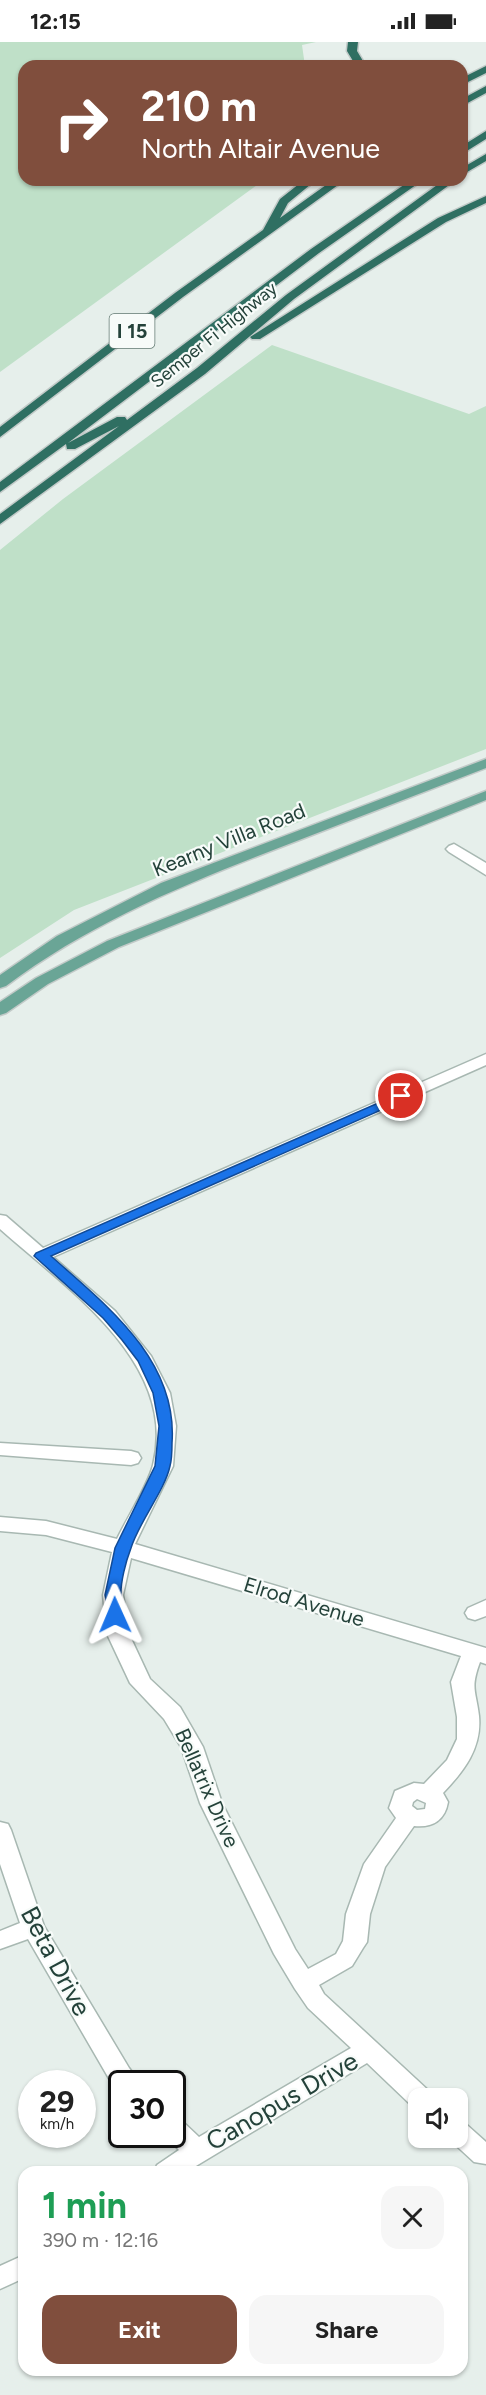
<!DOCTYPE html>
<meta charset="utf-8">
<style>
:root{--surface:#fff;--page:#f6f6f6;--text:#222;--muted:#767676;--accent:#804e3d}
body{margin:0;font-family:Figtree,sans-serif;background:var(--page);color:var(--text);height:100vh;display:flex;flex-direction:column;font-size:22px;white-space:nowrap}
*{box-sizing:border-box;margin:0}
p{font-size:20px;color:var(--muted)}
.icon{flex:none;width:33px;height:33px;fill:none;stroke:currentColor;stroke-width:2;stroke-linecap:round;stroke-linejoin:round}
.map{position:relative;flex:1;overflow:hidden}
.details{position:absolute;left:18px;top:2124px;width:450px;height:210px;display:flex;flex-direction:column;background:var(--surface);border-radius:18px;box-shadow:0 2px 4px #0004}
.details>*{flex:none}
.top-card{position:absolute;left:18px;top:18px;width:450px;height:126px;border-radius:18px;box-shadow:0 2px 4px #0004;background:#804e3d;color:#fff;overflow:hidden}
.tools{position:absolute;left:408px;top:2046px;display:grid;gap:12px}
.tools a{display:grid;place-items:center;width:60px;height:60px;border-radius:12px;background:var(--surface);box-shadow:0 2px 4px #0004;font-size:30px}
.speed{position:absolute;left:18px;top:2028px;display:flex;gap:12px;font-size:30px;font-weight:700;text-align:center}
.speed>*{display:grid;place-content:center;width:78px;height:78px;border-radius:50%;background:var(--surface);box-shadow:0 2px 4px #0004;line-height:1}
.speed small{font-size:15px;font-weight:400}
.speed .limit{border:3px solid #111;border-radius:9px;background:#fff;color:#111}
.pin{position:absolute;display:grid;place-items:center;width:51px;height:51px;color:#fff;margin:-26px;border:3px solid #fff;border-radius:50%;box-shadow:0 2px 6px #0007}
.me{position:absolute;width:66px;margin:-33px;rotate:359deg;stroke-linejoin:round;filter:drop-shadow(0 0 4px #0008)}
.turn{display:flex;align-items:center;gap:21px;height:126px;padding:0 24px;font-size:27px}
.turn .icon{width:78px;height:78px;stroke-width:2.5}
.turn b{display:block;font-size:42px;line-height:51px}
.round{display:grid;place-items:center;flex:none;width:63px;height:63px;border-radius:18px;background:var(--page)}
.overview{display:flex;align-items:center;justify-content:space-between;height:102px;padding:0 24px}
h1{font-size:36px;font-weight:700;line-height:45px;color:#1e9e55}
.cta{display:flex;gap:12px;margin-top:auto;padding:12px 24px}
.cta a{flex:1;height:69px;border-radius:18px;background:var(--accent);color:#fff;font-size:24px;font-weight:700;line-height:69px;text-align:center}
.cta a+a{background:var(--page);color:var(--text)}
.status{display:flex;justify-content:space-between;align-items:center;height:42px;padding:0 30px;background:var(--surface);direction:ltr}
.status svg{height:16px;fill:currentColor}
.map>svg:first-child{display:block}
.green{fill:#bfe0c8}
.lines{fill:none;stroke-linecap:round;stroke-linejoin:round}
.minor-casing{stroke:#a8b8b2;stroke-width:3}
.major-casing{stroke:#c2cac8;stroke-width:3}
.highway-casing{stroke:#c2cac8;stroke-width:3}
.minor{fill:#fff;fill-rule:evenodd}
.major{fill:#6aa596;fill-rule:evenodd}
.highway{fill:#2f6f62;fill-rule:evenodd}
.route{fill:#1a73e8;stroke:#114b97;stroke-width:1.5}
.labels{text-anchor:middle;stroke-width:4.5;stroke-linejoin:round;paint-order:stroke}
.far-street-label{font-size:18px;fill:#24423a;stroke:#f7fbf9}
.shield{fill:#f7fbf9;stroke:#637a73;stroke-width:1.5}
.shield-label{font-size:20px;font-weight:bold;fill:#24423a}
.street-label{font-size:21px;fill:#24423a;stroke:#f7fbf9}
.near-street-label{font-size:26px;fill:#24423a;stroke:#f7fbf9}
</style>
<div class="status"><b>12:15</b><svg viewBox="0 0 49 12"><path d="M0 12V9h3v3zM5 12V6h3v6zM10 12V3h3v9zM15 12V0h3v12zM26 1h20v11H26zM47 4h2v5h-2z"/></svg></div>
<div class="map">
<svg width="486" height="2353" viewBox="0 0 486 2353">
<rect width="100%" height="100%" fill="#e6efeb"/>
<!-- green -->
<path class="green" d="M0 0H316L302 3 305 24H24V138H264L0 330Z
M272 303 469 372 486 364V707L74 868 0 916V508L63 457Z"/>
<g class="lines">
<!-- minor casing -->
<g class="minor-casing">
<path id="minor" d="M454 802 486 821V833L449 810 446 807 449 804Z
M486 1012V1023L53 1215 115 1269 151 1314 170 1351 176 1384 173 1424 135 1502 486 1606V1622L480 1620C470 1647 476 1648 479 1674 482 1706 464 1729 443 1751L448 1760C445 1778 433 1786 414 1784L385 1825 370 1872 367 1900 363 1906 352 1924 319 1943 324 1952 429 2049 432 2056H418V2065L411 2063 367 2021 186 2130H154L157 2123 179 2108 164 2092H172V2075L181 2078 199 2095 351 2006 308 1966 295 1947 274 1912 200 1761 181 1705 164 1677 130 1641 107 1592 103 1553 112 1510 46 1493 0 1489V1475L46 1479 117 1497C126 1478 148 1443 153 1423 179 1321 66 1246 0 1187V1173L6 1174 43 1206ZM131 1516 461 1614 451 1640 457 1675V1697L447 1718 424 1742 414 1741 395 1749 389 1766 396 1776 364 1822 346 1872 343 1899 336 1912 308 1927 295 1907 222 1761 203 1705 180 1665 150 1637 129 1592 123 1553ZM417 1757 426 1761 425 1767 417 1768 412 1764 413 1760Z
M0 1401 131 1409 138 1411 141 1416 138 1421 131 1423 0 1413Z
M486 1558V1574L475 1578 468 1576 465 1571 468 1566Z
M0 1780 8 1782 11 1788 44 1884 129 2026 141 2042H122V2049L111 2040 28 1897 0 1907V1889L20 1881 0 1822Z
M458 2080 467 2083 486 2100V2122L474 2120 449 2097 448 2096H458Z
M24 2213V2236L0 2247V2224Z"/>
</g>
<!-- major casing -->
<g class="major-casing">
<path id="major" d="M486 717V726C422 751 358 775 294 800 192 839 94 878 6 944L0 946V933L57 894 161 841Z
M486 749V758L119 905 48 942 6 971 0 973V960L36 936 107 899Z"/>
</g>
<!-- highway casing -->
<g class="highway-casing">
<path id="highway" d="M348 0H358L357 9 366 24H356L347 9Z
M486 24V31L462 43V36Z
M486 44V51L462 64V57Z
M486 89V97L462 112V104Z
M486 112V119L462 133V126Z
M304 138H316L288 161 280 176 333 138H345L183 255 0 395V385L175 251 263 188 280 157Z
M411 138H423L319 211 68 401 117 375H125L127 378 197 326 286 253 444 138H456L294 257 205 332 0 482V472L119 384 75 407H67L66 402 0 450V440L311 207Z
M486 154V161L446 180 260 297H252L250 295 438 176Z"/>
</g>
<!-- minor -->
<use href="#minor" class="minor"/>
<!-- major -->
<use href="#major" class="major"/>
<!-- highway -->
<use href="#highway" class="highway"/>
</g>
<!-- route -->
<path class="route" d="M401 1051 406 1052 408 1054 406 1057 51 1214C107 1264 178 1318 172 1401 172 1408 172 1417 170 1424 165 1448 139 1480 131 1506 126 1519 120 1541 121 1555 121 1562 125 1569 121 1577H110L105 1553 115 1506 155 1424 159 1384 153 1351 138 1319 122 1298 103 1276 34 1214 36 1211Z"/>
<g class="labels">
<!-- far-street labels -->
<g class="far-street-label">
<text transform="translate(214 293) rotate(-39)" y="6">Semper Fi Highway</text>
</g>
<!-- shield labels -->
<rect class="shield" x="109.5" y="272" width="45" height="34" rx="4.5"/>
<g class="shield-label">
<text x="132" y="296">I 15</text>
</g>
<!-- street labels -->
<g class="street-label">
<text transform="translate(229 798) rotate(-22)" y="7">Kearny Villa Road</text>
<text transform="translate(304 1560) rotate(17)" y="7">Elrod Avenue</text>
<text transform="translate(207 1746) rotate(66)" y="7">Bellatrix Drive</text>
</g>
<!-- near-street labels -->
<g class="near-street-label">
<text transform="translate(56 1919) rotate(62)" y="9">Beta Drive</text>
<text transform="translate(282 2059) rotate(-30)" y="9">Canopus Drive</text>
</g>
</g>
</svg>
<div class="tools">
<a><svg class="icon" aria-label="sound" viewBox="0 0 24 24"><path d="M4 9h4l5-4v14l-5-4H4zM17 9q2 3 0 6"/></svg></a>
</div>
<div class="speed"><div>29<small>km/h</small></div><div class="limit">30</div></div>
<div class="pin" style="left:401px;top:1054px;background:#d93025"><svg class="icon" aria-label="arrive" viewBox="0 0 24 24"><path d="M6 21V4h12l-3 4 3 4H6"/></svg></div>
<svg class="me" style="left:115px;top:1573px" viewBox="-20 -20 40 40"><path d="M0-17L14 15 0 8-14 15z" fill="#1a73e8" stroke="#fff" stroke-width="4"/></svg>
<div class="top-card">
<div class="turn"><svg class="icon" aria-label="right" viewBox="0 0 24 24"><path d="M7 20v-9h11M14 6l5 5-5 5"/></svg><div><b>210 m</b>North Altair Avenue</div></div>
</div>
<section class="details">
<div class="overview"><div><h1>1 min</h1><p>390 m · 12:16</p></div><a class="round"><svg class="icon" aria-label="close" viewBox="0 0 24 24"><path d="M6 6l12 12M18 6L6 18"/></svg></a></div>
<div class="cta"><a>Exit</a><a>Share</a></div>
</section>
</div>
